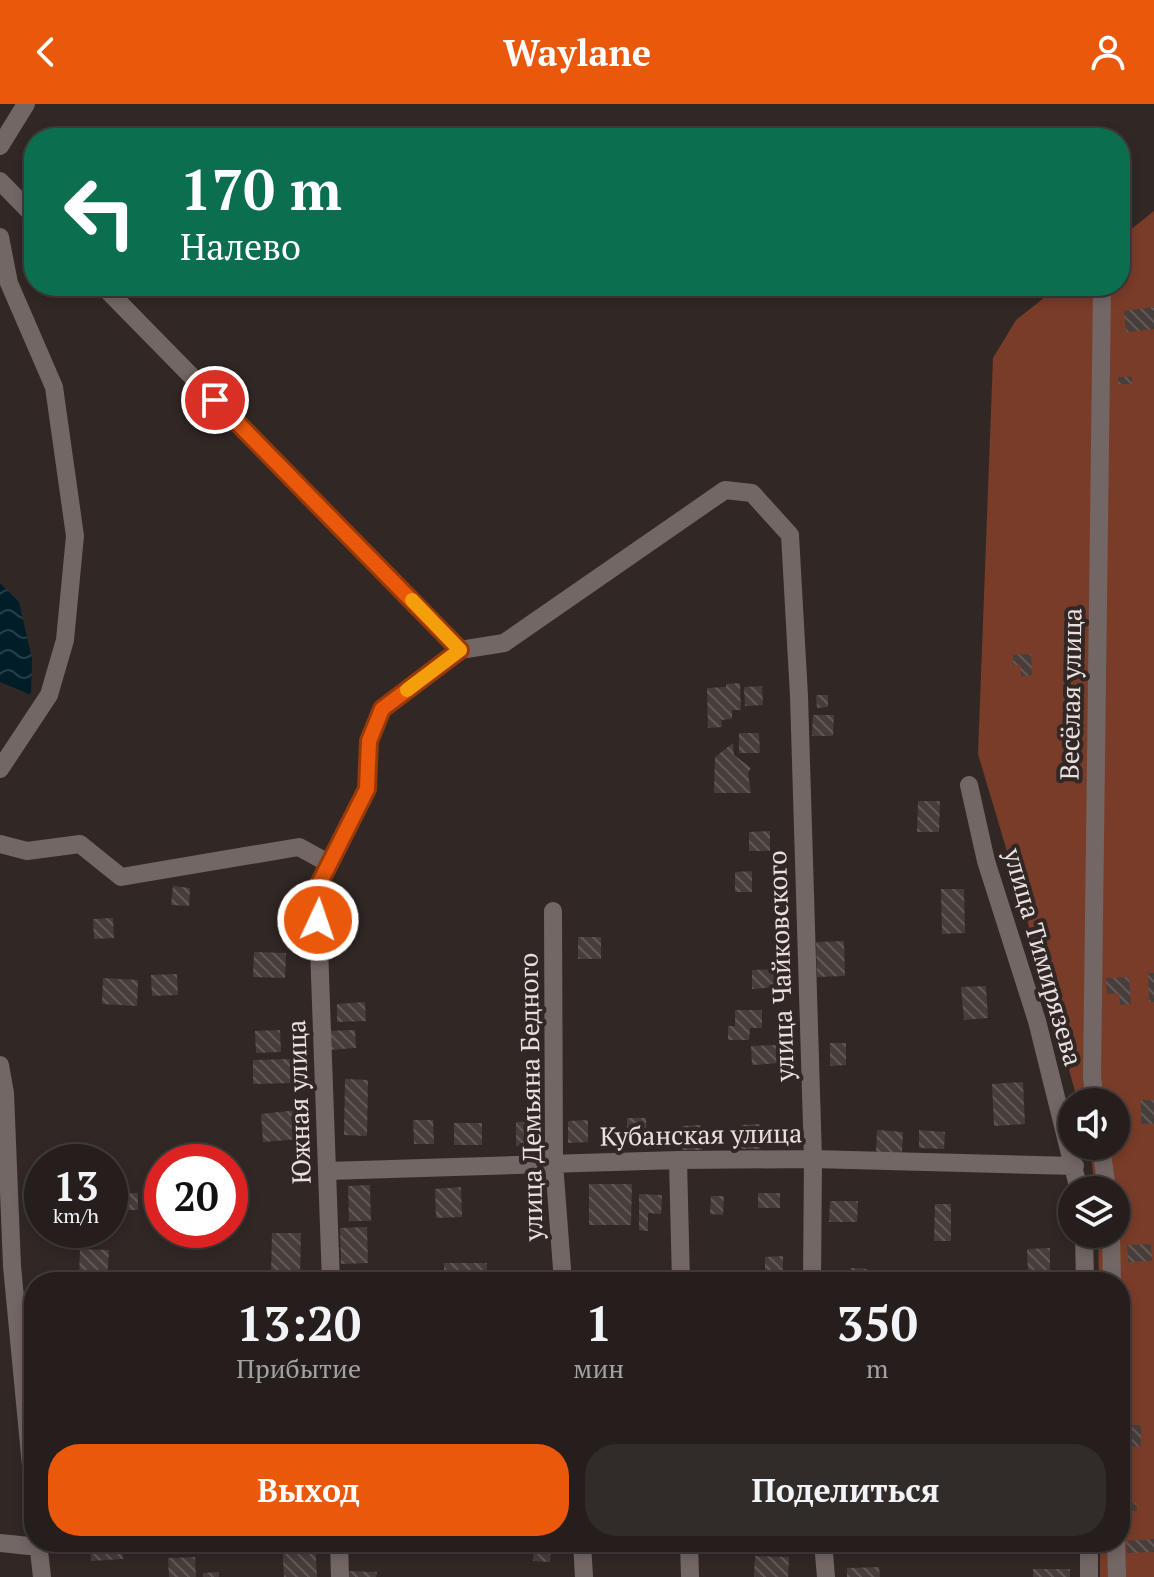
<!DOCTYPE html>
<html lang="ru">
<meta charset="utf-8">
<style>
:root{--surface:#251e1c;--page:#312b29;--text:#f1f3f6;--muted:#a3a2a3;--line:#423c3b;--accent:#ea580c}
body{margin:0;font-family:"PT Serif",serif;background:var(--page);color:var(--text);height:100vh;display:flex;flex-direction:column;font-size:30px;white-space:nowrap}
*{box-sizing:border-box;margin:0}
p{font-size:26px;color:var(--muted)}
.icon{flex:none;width:44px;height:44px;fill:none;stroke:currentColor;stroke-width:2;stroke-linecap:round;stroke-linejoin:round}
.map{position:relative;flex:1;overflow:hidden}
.panel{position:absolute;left:24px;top:1168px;width:1106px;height:280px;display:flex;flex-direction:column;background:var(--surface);border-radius:32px;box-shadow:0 4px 12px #0003,0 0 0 2px var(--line)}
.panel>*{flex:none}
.top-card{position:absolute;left:24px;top:24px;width:1106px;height:168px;border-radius:32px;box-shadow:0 4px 12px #0003,0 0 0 2px var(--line);background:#0b6e4f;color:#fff;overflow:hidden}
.controls{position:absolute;left:1058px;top:984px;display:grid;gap:16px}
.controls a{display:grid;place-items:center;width:72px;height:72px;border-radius:50%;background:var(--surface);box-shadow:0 4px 12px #0003,0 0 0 2px var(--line);font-size:40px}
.speed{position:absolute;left:24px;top:1040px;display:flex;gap:16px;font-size:40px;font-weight:700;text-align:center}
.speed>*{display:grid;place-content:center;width:104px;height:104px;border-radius:50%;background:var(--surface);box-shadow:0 4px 12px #0003,0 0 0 2px var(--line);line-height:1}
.speed small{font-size:20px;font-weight:400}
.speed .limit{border:12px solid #d22;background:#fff;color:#111}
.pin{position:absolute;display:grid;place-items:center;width:68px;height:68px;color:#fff;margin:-34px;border:4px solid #fff;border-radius:50%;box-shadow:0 2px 8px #0007}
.me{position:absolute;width:88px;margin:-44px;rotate:3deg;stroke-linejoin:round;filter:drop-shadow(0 0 6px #0008)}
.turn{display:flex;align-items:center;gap:28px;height:168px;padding:0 24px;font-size:36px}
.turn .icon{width:104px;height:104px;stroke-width:2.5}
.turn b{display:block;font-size:56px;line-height:68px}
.eta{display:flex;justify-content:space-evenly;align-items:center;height:136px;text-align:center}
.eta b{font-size:48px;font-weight:800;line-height:56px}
.action{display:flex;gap:16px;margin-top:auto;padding:16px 24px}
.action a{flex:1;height:92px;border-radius:32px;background:var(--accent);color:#fff;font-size:32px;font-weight:800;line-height:92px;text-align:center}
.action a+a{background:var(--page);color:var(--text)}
header{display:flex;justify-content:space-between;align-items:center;height:104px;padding:0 24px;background:var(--accent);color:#fff;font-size:36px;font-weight:800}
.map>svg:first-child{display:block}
.garden{fill:#793c29}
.water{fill:url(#water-waves)}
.building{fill:url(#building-back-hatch)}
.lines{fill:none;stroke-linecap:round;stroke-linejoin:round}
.minor{stroke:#726764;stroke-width:18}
.route-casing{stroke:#983908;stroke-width:20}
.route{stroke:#ea580c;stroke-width:14}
.slow{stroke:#f59e0b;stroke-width:14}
.labels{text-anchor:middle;stroke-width:8;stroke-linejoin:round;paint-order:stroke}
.street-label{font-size:26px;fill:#e7e1df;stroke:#312825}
</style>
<header><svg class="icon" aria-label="back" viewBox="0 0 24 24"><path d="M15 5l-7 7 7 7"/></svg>Waylane<svg class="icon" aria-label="person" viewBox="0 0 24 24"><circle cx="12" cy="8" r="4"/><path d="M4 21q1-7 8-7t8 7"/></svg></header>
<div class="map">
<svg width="1154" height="1473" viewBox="0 0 1154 1473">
<defs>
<pattern id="water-waves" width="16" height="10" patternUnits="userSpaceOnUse" patternTransform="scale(2)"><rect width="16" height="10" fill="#011e28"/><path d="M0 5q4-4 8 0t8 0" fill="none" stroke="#263e47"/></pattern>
<pattern id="building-back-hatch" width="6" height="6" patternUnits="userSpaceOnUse" patternTransform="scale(2)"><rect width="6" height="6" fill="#473d3a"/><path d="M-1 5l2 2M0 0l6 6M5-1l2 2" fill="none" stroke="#625956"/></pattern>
</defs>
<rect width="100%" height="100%" fill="#312825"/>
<!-- garden -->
<path class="garden" d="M1154 107V1473H1100V1438H1120V1178H1099L1098 1130H1116V1086H1095L1090 1042H1116V998H1078L1020 791 978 650 993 254 1016 216 1059 182H1120V134Z"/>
<!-- water -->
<path class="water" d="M0 479 19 498 32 555 31 591 0 578Z"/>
<!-- building -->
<path class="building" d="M1154 203V225L1126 228 1124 207Z
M1118 273H1132V280H1118Z
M1031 550 1032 571 1021 572V561H1013V551Z
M740 579 741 606H732V615L721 616 722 623 708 624 707 584 726 583V580Z
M762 582 763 601 745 602 744 583Z
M816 591H828V603L817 604Z
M813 611H834L833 632H812Z
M739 629H759L760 649H739Z
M733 639 734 651 751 664 748 669 751 689H714L715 653Z
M918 697H940L939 728H917Z
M770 727V747H749V728Z
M752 767V788H735V768Z
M173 782 190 784 189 802 171 801Z
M941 785H964L965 829 942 830Z
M330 813H348L347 842H329Z
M113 814 114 834 94 835 93 815Z
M578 833H601V855H578Z
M844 837 845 872 817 873 816 838Z
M254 848 286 849 285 874 253 873Z
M780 865V883L752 885V866Z
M1148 869H1154V898H1149Z
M177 870 178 891 152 892 151 871Z
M1129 873 1131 900 1120 901 1119 889 1107 890 1106 874Z
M103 874 138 876 137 902 102 900Z
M986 882 988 914 964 916 961 883Z
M365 898 366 917 337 918V900Z
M735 906H762V924H750L749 936H728V922H735Z
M280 926 281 948 256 949 255 927Z
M355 926 356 944 328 946 327 927Z
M830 939H846V961L830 962Z
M779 941 780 959 752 961 751 942Z
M291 955 292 979 253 980V956Z
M345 975 368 976 367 1032 344 1031Z
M1023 978 1025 1020 994 1022 992 980Z
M1141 996H1154V1020H1141Z
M297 1006 300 1035 263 1038 261 1010Z
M627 1014H646L647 1038H627Z
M413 1016H433L434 1040H414Z
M588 1016V1038L568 1039V1017Z
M534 1017 535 1042H516V1018Z
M454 1019H482V1041H454Z
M760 1020V1045H741V1021Z
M701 1021 702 1046H682V1022Z
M877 1026 903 1028 902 1049 876 1048Z
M919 1026 945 1028 944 1045 919 1044Z
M589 1080H632L631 1121H589Z
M370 1081 371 1117H349L348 1082Z
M461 1083 462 1113 436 1114 435 1085Z
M125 1089H138V1106H125Z
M758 1089H780V1104H758Z
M639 1090 662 1091 661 1110 648 1109V1127L639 1126Z
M711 1092H724L723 1111 710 1110Z
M830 1097H858L857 1118H829Z
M935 1100H951V1137H934Z
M367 1123 368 1159 341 1160 340 1124Z
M272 1129H301L300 1172H271Z
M1151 1140 1152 1157 1128 1158 1127 1141Z
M1050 1144V1168H1028L1027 1145Z
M80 1145 109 1146 107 1176 79 1174Z
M783 1152V1170H765V1153Z
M444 1159H487V1178H444Z
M851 1164 867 1165 866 1178H835L836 1174 850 1175Z
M1128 1321H1141V1342L1129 1343Z
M1132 1377V1390H1128L1127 1378Z
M1129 1399H1136L1137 1407 1129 1408Z
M1154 1435V1448L1127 1449 1126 1437Z
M90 1438H122L123 1455 91 1457Z
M282 1438H315L317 1473H284Z
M709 1438H718V1447H709Z
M534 1440 551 1441 550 1458 533 1457Z
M755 1452 789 1453 788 1473H754Z
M195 1453 196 1473H169L168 1454Z
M879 1463 880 1473H847V1464Z
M1033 1465H1070V1473H1033Z
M346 1467 377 1468 376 1473H346Z
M219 1468V1473H203V1469Z"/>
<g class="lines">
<!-- minor -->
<path class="minor" d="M0 42 26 0
M0 77 34 112
M0 133 9 179 54 283 75 432 65 536 49 591 0 665
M103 182 460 546 504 539 725 386 752 389 790 431 799 592 813 1055 812 1178
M969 681 986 757 1037 917 1079 1086
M0 740 27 747 80 740 121 773 299 743 330 760
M553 807 554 1059 563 1178
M0 961 5 989 12 1162 34 1393
M1095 998 1092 973 1102 182
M1101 1042 1107 1086
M678 1056 681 1178
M328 1067 678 1056 813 1055 1075 1062
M1084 1130 1085 1178
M1111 1130 1112 1178
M331 1178 318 816 311 796 367 685 369 637 382 605 460 546
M38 1438 42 1473
M339 1438 340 1473
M582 1438 584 1473
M689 1438 690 1473
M823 1438 826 1473
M1089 1438V1473
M1116 1438 1117 1473
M0 1439 39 1443"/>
</g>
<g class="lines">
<!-- route casing -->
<g class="route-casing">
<path id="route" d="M215 296 460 546 382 605 369 637 367 685 311 796 318 816"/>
</g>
<!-- route -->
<use href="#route" class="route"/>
<!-- slow -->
<path class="slow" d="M407 586 460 546 412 496"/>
</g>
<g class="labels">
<!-- street labels -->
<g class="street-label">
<text transform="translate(1071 590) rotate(-89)" y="9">Весёлая улица</text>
<text transform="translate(1043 853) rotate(74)" y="9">улица Тимирязева</text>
<text transform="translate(781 862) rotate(-92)" y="9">улица Чайковского</text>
<text transform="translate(531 993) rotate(-91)" y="9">улица Демьяна Бедного</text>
<text transform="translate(299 998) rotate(-92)" y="9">Южная улица</text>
<text transform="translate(701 1031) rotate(-1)" y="9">Кубанская улица</text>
</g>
</g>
</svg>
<div class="controls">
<a><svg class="icon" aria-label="sound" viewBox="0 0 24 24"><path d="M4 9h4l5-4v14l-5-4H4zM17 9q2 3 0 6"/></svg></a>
<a><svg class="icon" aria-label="layers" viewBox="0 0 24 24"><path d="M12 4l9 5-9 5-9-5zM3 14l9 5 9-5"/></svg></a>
</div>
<div class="speed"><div>13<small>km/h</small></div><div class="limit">20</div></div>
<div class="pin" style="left:215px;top:296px;background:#d93025"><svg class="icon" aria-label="arrive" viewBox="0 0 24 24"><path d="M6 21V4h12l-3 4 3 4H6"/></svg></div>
<svg class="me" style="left:318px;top:816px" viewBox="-20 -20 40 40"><circle r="17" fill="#ea580c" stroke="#fff" stroke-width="3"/><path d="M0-11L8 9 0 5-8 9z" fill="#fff"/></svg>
<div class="top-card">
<div class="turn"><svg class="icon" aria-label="left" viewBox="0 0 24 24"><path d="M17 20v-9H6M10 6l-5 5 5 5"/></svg><div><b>170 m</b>Налево</div></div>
</div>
<section class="panel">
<div class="eta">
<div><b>13:20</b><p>Прибытие</p></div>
<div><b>1</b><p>мин</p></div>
<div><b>350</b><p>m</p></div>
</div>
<div class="action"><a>Выход</a><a>Поделиться</a></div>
</section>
</div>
